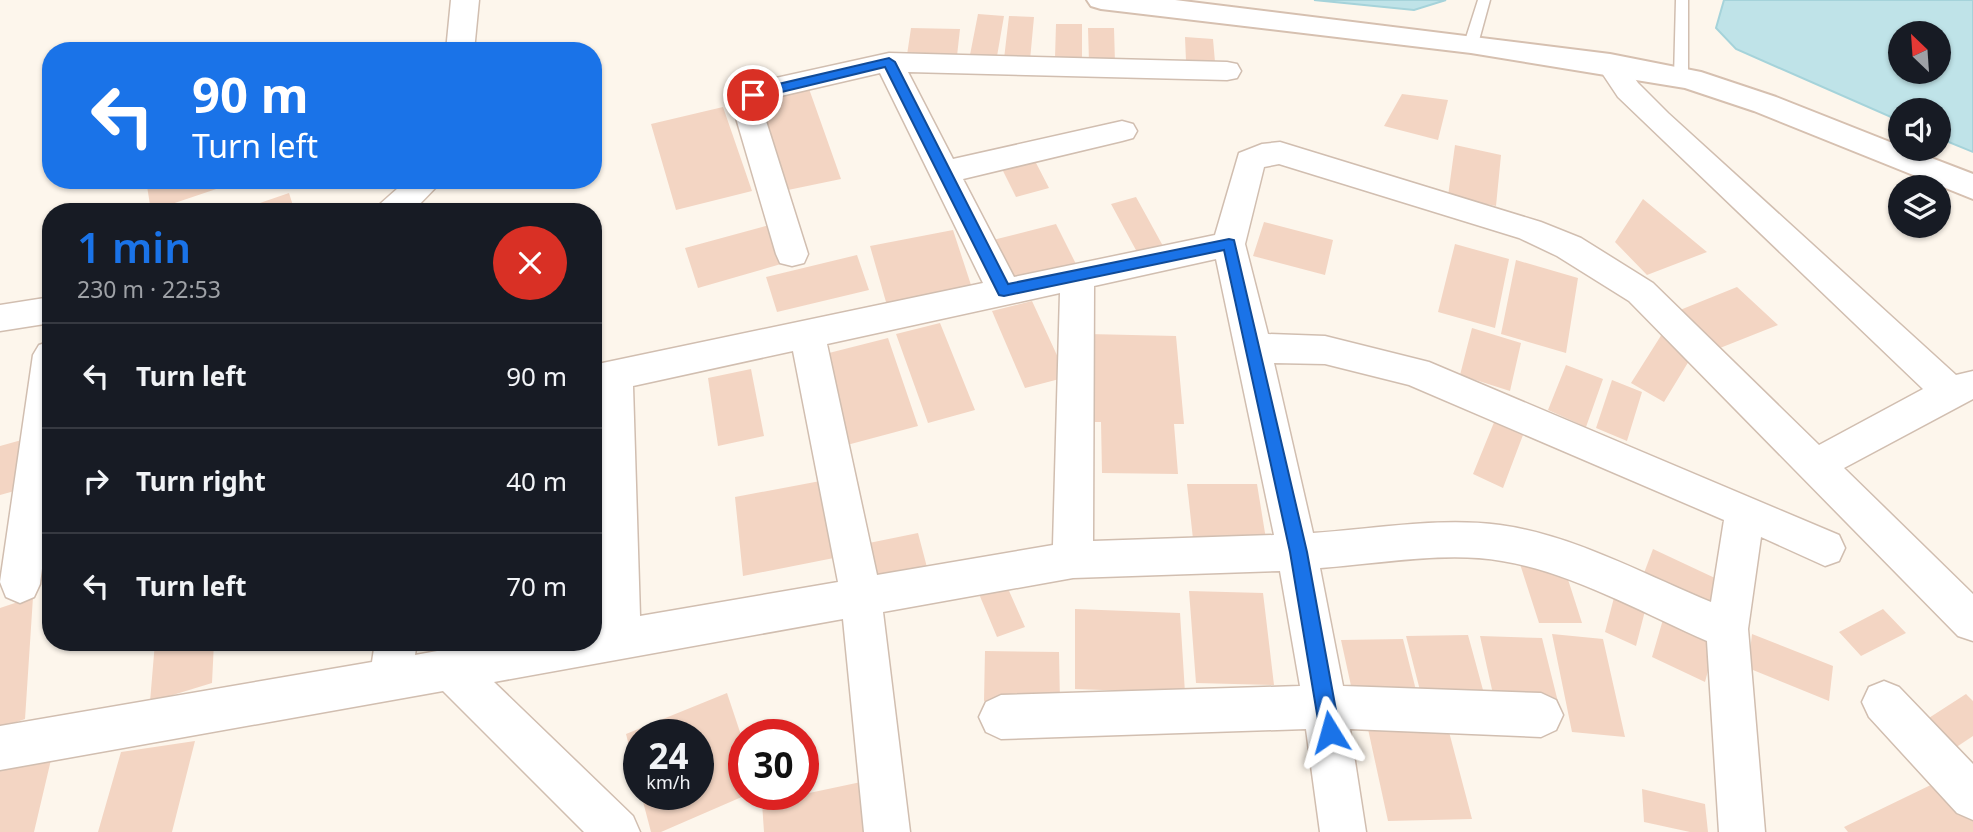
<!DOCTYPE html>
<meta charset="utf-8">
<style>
:root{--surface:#171b24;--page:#242831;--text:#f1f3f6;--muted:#9ea1a6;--line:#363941;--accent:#1a73e8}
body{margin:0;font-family:"Noto Sans",sans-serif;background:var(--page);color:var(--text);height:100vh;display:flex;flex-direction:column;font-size:26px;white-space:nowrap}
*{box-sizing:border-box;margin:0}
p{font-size:23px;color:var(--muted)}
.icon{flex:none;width:38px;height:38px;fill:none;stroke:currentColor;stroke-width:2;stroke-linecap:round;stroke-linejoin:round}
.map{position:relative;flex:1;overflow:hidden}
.side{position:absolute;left:42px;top:203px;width:560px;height:448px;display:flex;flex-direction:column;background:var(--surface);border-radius:28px;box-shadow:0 2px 5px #0004}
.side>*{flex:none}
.hud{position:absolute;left:42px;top:42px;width:560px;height:147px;border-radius:28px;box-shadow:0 2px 5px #0004;background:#1a73e8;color:#fff;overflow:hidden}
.needle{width:46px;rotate:335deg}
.buttons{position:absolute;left:1888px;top:21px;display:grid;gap:14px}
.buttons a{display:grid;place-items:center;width:63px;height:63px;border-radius:50%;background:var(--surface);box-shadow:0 2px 5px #0004;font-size:35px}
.speed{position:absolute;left:623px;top:719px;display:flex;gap:14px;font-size:35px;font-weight:700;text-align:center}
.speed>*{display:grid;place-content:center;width:91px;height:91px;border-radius:50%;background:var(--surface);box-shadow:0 2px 5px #0004;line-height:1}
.speed small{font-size:18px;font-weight:400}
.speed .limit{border:10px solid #d22;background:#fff;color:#111}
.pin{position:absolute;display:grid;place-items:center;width:60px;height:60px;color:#fff;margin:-30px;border:4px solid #fff;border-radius:50%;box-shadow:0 2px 7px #0007}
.me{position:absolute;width:77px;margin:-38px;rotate:352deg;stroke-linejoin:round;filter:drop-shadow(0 0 5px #0008)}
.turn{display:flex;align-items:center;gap:24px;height:147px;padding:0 35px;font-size:32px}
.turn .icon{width:91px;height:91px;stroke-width:2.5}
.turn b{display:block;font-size:49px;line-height:60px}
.round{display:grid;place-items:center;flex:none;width:74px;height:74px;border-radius:37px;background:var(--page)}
.head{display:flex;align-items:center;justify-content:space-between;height:119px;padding:0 35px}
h1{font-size:42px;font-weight:600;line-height:52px;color:var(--accent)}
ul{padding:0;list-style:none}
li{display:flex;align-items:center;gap:21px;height:105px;padding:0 35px;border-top:2px solid var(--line)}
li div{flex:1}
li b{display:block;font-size:26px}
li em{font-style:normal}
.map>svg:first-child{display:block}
.water{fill:#bfe3e8;stroke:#a5d3da;stroke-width:2;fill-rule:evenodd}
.building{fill:#f3d5c3}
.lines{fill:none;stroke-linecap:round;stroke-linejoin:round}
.lane-casing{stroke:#d1beb0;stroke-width:3}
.street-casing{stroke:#d1beb0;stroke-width:3}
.secondary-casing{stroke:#d6c0b0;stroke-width:4}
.lane{fill:#fff;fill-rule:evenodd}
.street{fill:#fff;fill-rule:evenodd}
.secondary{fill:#fff;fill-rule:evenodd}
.route{fill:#1a73e8;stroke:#114b97;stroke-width:2}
</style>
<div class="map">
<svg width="1973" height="832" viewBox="0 0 1973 832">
<rect width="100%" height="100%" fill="#fdf6ec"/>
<!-- water -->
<path class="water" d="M1314 0H1446L1414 10Z
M1724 0H1973V152L1939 138V110H1900V121L1736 49 1716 28ZM1900 33H1939V72H1900Z"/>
<!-- building -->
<path class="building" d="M978 14 1004 16 996 62 969 60Z
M1009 16 1034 17 1030 60 1004 59Z
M1056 24H1082V59L1055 58Z
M911 28 960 29 957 56 907 55Z
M1088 28H1114L1115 63 1089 62Z
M1185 37 1213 39 1215 62 1186 61Z
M808 86 841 179 788 190 759 96Z
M1402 94 1448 100 1438 140 1384 126Z
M723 107 752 191 676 210 651 124Z
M1455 145 1501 155 1496 206 1448 196Z
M1034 159 1049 188 1016 197 1001 167Z
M146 180H240V181L151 211Z
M289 193 295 212H236V211Z
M1136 197 1163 246 1137 252 1111 204Z
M1643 199 1707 252 1647 275 1615 242Z
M1264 222 1333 240 1325 275 1253 256Z
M773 224 788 262 698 288 685 248Z
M1056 224 1076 264 1007 282 989 241Z
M953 230 973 291 888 309 870 246Z
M1455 244 1509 259 1495 328 1438 312Z
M857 255 869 290 777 312 766 277Z
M1516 260 1578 278 1566 353 1501 334Z
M1737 287 1778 325 1720 348 1680 310Z
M1032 301 1067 377 1025 388 992 311Z
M940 323 975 410 928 423 896 334Z
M1472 328 1521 343 1510 391 1460 375Z
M1088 334 1176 336 1184 424H1174L1178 474 1102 473 1101 422H1094Z
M1662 334 1695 351 1664 402 1631 383Z
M888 338 918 426 847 445 821 355Z
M1566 365 1603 379 1586 427 1548 410Z
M751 369 764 436 718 446 708 378Z
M1612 380 1642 392 1627 441 1596 428Z
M1497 415 1526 427 1503 488 1473 474Z
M36 436 29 487 0 495V446Z
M831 479 844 556 743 576 735 497Z
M1187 484H1257L1266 539H1193Z
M918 533 929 575 873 588 864 544Z
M1653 549 1717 579 1707 614 1641 581Z
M1520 564H1563L1582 623H1539Z
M1006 584 1025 627 997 637 979 594Z
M1616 590 1647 603 1636 646 1605 632Z
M1189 591 1263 593 1274 685 1196 683Z
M33 597 25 719 0 728V608Z
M1075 609 1180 613 1185 693 1075 689Z
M1883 609 1906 633 1861 656 1839 632Z
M1664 616 1716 640 1705 682 1652 657Z
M1552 634 1603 639 1625 737 1572 732Z
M1752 634 1833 666 1829 701 1748 668Z
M1468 635 1486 701 1423 702 1406 636Z
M1480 636 1542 638 1559 706 1495 703Z
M1403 639 1419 702 1355 704 1341 640Z
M155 642H214L212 683 150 702Z
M985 651 1059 652 1060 702 984 701Z
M727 693 744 744V796L661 832H651L641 794H698V735H639L638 781 626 734Z
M1966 694 1973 701V736L1946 754 1918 725Z
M1448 728 1472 819 1388 821 1368 729Z
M195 741 172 832H98L121 752Z
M54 747 34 832H0V760Z
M1939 781 1973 821V832H1848L1844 827Z
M861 782 868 832H764L762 803Z
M1642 789 1705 804 1708 832H1690L1644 822Z"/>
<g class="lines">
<!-- lane casing -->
<g class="lane-casing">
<path id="lane" d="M1478 0H1490L1478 44 1471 48 1464 44Z
M1676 0H1688V78L1681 82 1674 78Z"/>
</g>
<!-- street casing -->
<g class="street-casing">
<path id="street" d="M451 0H479L474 51H446Z
M889 53 1227 62 1237 64 1241 71 1237 78 1227 80 908 72 953 159 1122 121 1133 124 1137 131 1133 138 1122 141 963 179 1014 277 1215 235 1239 153 1262 144 1280 142 1541 222 1581 238 1653 283 1819 445 1923 389 1618 97 1596 64 1600 57 1610 55 1620 57 1638 83 1668 113 1956 375 1973 371V399L1844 468 1973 594V641L1958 636 1629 301 1557 256 1519 238 1279 164 1264 167 1245 244 1268 334 1325 336 1429 362 1839 535 1845 548 1839 561 1825 566 1761 537 1748 629 1765 832H1719L1707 641C1643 613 1571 572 1502 561 1446 551 1377 564 1320 568L1343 686 1541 693 1556 700 1563 715 1556 730 1541 737 1350 729 1366 832H1320L1306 729 1001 739 986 732 979 717 986 702 1001 695 1300 686 1280 571 1073 578 883 612 910 832H864L843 619 494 682 633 816 640 832H584L443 691 0 770V726L372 662 375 642H417L415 655 487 642H593V624L599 623 597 394H593V365L983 283 880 73 772 98 761 105 808 254 804 263 792 266 780 263 776 254 731 101 736 94 753 83ZM1216 259 1274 535 1093 541 1094 286ZM1060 293 1053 545 877 575 827 344ZM793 351 838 582 640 616 633 386ZM1274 363 1325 364 1409 385 1724 520 1711 602C1643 574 1573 535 1500 525 1439 517 1374 529 1313 533Z
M407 180H443L412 212H375L380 204Z
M51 297V323L0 331V305Z
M51 341V500L40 584 34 597 20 603 6 597 0 582 33 355 39 345Z
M1884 681 1899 687 1973 764V820L1957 813 1869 717 1862 702 1869 687Z"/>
</g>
<!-- secondary casing -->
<g class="secondary-casing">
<path id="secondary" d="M1087 0H1175L1610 54 1701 72 1776 97 1900 146V149H1908L1973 174V199L1754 111 1685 88 1471 53 1101 9 1091 6Z"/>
</g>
<!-- lane -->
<use href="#lane" class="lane"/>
<!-- street -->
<use href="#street" class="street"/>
<!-- secondary -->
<use href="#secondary" class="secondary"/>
</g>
<!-- route -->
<path class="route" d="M889 58 895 62 1008 284 1229 239 1234 240 1307 552 1340 732 1337 739 1330 742 1323 739 1320 732 1290 552 1224 250 1004 296 999 295 885 67 753 99 746 95 753 90Z"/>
</svg>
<div class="buttons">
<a><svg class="needle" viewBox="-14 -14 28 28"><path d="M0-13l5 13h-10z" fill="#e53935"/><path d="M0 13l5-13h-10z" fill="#9ea1a6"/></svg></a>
<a><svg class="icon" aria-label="sound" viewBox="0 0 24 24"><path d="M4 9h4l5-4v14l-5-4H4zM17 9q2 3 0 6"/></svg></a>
<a><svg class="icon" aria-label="layers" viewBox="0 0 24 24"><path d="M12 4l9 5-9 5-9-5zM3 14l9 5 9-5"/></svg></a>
</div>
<div class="speed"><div>24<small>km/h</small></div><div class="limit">30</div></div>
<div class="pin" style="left:753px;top:95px;background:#d93025"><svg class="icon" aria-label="arrive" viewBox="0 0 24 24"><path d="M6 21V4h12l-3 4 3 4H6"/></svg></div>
<svg class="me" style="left:1330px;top:732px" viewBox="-20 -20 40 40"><path d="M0-17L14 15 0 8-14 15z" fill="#1a73e8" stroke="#fff" stroke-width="4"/></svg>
<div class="hud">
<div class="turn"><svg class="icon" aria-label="left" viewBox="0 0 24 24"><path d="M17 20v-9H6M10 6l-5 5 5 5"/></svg><div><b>90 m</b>Turn left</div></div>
</div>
<section class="side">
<div class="head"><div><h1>1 min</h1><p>230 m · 22:53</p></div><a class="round" style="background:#d93025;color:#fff"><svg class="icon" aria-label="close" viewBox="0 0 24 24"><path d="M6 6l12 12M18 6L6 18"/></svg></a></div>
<ul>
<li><svg class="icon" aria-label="left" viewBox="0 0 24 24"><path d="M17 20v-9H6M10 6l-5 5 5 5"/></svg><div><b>Turn left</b></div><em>90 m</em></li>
<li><svg class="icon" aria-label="right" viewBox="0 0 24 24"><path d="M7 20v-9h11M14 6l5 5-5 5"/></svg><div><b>Turn right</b></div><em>40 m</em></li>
<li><svg class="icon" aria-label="left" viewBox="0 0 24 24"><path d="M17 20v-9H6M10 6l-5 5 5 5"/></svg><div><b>Turn left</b></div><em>70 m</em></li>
</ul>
</section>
</div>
